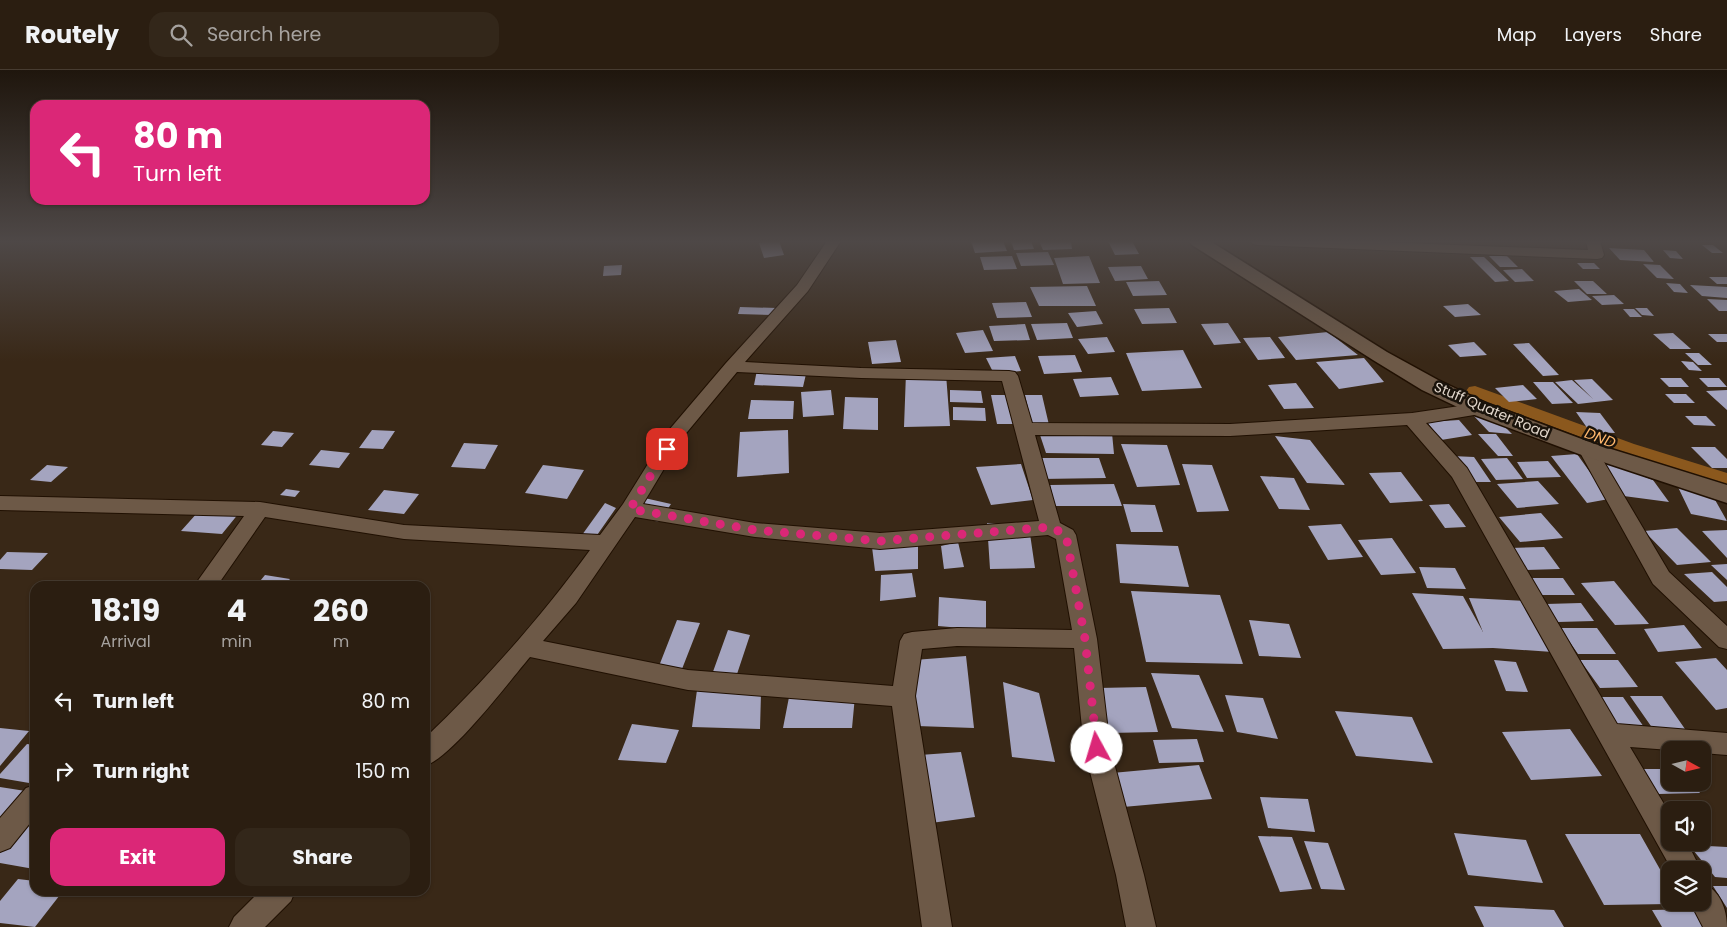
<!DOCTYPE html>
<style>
:root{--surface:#2b1e11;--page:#33271a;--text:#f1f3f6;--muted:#a6a29f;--line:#473c31;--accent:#db2777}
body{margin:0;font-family:Poppins,sans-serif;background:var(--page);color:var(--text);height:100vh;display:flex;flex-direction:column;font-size:19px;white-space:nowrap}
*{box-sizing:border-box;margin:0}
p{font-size:16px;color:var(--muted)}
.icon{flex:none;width:28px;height:28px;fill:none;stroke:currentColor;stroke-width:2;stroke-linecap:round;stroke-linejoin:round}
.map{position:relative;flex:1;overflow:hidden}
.panel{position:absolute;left:30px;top:511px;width:400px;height:315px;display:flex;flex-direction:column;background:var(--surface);border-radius:15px;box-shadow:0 1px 4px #0004,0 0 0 1px var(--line)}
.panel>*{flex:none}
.banner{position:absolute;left:30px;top:30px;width:400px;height:105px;border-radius:15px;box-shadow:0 1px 4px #0004,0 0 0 1px var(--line);background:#db2777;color:#fff;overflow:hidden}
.needle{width:32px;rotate:98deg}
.controls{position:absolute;left:1661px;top:671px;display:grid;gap:10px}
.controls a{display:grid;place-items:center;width:50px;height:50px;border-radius:10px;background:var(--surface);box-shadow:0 1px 4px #0004,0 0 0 1px var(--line);font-size:25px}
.pin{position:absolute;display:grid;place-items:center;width:42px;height:42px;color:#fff;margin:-21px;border-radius:10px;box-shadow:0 2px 8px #0006}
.me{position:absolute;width:55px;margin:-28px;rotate:354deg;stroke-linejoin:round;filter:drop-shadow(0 0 4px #0008)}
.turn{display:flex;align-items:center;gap:18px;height:105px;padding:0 20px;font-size:22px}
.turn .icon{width:65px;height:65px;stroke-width:2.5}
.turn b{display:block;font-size:35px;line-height:42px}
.eta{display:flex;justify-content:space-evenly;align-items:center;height:85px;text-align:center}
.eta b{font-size:30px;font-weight:700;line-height:35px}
.primary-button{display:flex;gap:10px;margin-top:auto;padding:10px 20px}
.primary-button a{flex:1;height:58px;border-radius:15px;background:var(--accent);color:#fff;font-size:20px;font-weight:700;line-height:58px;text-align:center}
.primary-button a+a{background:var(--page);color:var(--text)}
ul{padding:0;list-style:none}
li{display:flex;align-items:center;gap:15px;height:70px;padding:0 20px}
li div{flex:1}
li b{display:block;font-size:19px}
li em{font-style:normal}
header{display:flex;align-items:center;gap:30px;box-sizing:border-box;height:70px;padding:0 25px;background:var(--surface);border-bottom:1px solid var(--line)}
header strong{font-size:24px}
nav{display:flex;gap:28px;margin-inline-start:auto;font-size:18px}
.search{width:350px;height:45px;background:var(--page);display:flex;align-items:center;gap:12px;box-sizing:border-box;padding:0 18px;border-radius:15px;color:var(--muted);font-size:19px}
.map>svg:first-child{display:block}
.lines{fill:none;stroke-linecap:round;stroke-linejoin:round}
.canal{fill:#8b581d;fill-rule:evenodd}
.building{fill:#a4a4bf}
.minor-casing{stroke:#201002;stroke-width:2}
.tertiary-casing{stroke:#201002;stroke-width:3}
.minor{fill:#6d5947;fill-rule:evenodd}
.tertiary{fill:#6d5947;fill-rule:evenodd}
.route{stroke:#db2777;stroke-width:9;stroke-dasharray:0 16.2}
.labels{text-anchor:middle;stroke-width:5;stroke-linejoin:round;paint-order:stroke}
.street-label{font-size:14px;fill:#e0d5ca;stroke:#1a130b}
.water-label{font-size:15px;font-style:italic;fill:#feb76d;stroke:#1a130b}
</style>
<header>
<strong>Routely</strong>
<div class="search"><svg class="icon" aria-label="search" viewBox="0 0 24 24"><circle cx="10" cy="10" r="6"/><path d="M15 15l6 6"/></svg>Search here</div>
<nav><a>Map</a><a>Layers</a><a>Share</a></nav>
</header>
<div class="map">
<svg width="1727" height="857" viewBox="0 0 1727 857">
<rect width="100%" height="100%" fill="#392817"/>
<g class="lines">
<!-- canal -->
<path class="canal" d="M1475 316 1634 374 1727 403V417L1620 382 1469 325 1466 321 1469 317Z"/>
</g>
<!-- building -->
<path class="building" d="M779 171 784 185 764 188 759 173Z
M971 171H1003L1007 181 975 183Z
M1011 171H1031L1034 179 1014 180Z
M1039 171H1071L1072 179 1043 180Z
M1108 171H1132L1139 184 1115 185Z
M1702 175H1713L1723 183H1712Z
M1609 178 1644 180 1654 192 1620 190Z
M1663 180 1676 181 1683 189 1670 188Z
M1048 182 1054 195 1021 196 1016 183Z
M1012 186 1017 199 984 200 980 187Z
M1089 186 1100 213 1063 214 1054 188Z
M1489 186H1507L1518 197H1500Z
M1470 187H1484L1509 211 1495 212Z
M1577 193H1594L1600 199H1583Z
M1643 194 1660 195 1674 209 1657 208Z
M622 195 621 205 603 206 604 196Z
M1141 196 1148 209 1115 211 1108 197Z
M1522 199 1534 211 1515 212 1503 200Z
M1709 207H1727V214H1717Z
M1159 211 1167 225 1133 226 1126 212Z
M1574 211H1593L1607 224H1587Z
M1666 213 1680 214 1688 223 1674 222Z
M1690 215 1727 217V228L1702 226Z
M1087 216 1096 236H1039L1030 217Z
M1579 219 1592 230 1568 232 1554 221Z
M1614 225 1624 234 1602 235 1592 226Z
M1707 229 1727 230V241H1719Z
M1026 232 1032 247 997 248 992 233Z
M1468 234 1481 245 1455 247 1443 236Z
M740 237 777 238 775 245 738 244Z
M1169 238 1177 253 1142 254 1134 239Z
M1635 238H1647L1654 246 1642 245Z
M1623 239H1634L1642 247H1630Z
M1096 241 1103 254 1077 257 1068 243Z
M1067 253 1073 268 1037 270 1031 254Z
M1228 253 1241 273 1214 275 1201 254Z
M1025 254 1030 270 994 271 989 256Z
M983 260 993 281 965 283 956 263Z
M1328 262 1358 285 1296 290 1278 267Z
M1673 263 1691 279H1670L1653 264Z
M1708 264H1727V272H1717Z
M1107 267 1115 282 1088 284 1078 269Z
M1270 267 1285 288 1258 290 1243 268Z
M896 270 901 292 872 294 868 272Z
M1474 272 1487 285 1460 287 1448 275Z
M1529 273 1559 305 1543 306 1513 274Z
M1183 280 1202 318 1142 321 1126 283Z
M1685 283H1699L1712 295H1698Z
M1075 285 1082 302 1044 304 1038 286Z
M1015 286 1021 301 994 304 986 288Z
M1364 288 1384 312 1339 319 1316 292Z
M1681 291 1693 292 1702 301 1689 300Z
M757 300 806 304 803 317 754 315Z
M906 303 946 304 950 356 904 357Z
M1111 307 1119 325 1080 327 1073 309Z
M1660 308H1681L1689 317H1669Z
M1699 308H1719L1727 317H1708Z
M1592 309 1613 330 1578 334 1555 312 1572 310 1593 329 1574 310Z
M1533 312H1553L1573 333 1552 334Z
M1296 313 1314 338 1284 339 1268 315Z
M1523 315 1537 329 1509 332 1495 318Z
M831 320 834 345 803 347 801 322Z
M950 320 981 321 983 333 950 332Z
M1727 320V340L1706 321Z
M1665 324H1686L1695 333H1674Z
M991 325H1008L1014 354H997Z
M1025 325H1042L1049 355H1032Z
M845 327 878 328V360L843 359Z
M751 330 794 331 793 349H748Z
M953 337 985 338 986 351 953 350Z
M1576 342 1600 343 1615 363 1590 362Z
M1473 345 1494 346 1512 364 1489 362Z
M1685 346H1706L1716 356 1694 355Z
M1459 350 1472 365 1441 370 1427 352Z
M372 360 395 361 383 379 359 378Z
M788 360 789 403 737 407 740 362Z
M273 361 294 363 282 377 261 375Z
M1073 363H1112L1114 384 1046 383 1040 365 1074 366Z
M1478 364H1496L1513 386H1498Z
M1275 366 1310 370 1345 415 1307 413Z
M464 373 498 375 485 399 451 397Z
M1121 374 1167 375 1180 415 1137 417Z
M1691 377H1715L1727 389V398H1712Z
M321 380 350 383 339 398 309 395Z
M1577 384 1609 429 1587 433 1551 386Z
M1452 386 1474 387 1491 412H1467Z
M1037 388H1099L1106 408 1041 409Z
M1507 388 1523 409 1496 410 1481 389Z
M1596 388 1653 410 1669 432 1616 425Z
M1548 391 1561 407 1527 408 1517 392Z
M1021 394 1033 430 991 435 976 397Z
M1182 394 1212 395 1229 441 1197 442Z
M47 395 68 397 51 412 30 410Z
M543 395 584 400 567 429 525 423Z
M1401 402 1423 431 1390 433 1369 403Z
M1260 406 1294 408 1310 440 1279 439Z
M1538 411 1559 434 1517 438 1497 414Z
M1114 414 1122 436H1055L1050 415Z
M1677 415 1714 428 1727 451 1691 444Z
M286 419 300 421 295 427 280 425Z
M384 420 419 424 404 444 368 440Z
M640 427 671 434 659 452 627 444Z
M605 433 616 438 595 468 582 465Z
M1123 434 1155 435 1163 462H1131Z
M1449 434 1466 457 1445 458 1429 435Z
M198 442 239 443 222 464 181 461Z
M1541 443 1563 468 1520 472 1499 447Z
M987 453 1029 457 1035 498 990 499Z
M1341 454 1363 487 1328 490 1308 456Z
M1677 458 1711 492 1677 495 1644 461Z
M1727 460V488L1702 461Z
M1392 468 1416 503 1381 505 1358 470Z
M958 472 964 497 944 499 941 476Z
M1116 474 1178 476 1189 517 1120 513Z
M918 475V499L875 501 872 477Z
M1544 477 1560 499 1526 500 1510 478Z
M7 482 48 483 32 500 0 499V490Z
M1727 494V510L1711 495Z
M1419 497 1455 498 1466 519 1427 518Z
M1712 502 1727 517V531L1714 532 1684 504Z
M912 503 916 527 880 531 881 505Z
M265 505 290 509 284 516H256Z
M1529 508H1563L1575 525H1540Z
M172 510 202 512 199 516H167Z
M1614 511 1649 554 1615 555 1581 513Z
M1131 521 1220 525 1243 594 1146 592Z
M1412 523 1463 526 1483 562 1469 528 1528 531 1553 582 1493 578 1443 579Z
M939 527 986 531V560L938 556Z
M1581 533 1594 551 1558 552 1546 534Z
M677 550 700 553 682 599 659 596Z
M1249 550 1289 554 1301 588 1259 586Z
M1684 555 1702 578 1658 582 1644 559Z
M1560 558H1597L1616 584H1578Z
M728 560 750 565 735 610H710Z
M966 586 974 658 917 656 914 590Z
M1716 588 1727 600V638L1716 640 1675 592Z
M1494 590 1516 592 1528 622 1506 621Z
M1580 590H1618L1638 617 1600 618Z
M1151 603 1199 605 1224 662 1172 658Z
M1003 612 1039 623 1055 692 1012 687Z
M1146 617 1158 662 1109 663 1098 618Z
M697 620 761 623 760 659 692 657Z
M790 622 855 626 852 658H783Z
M1225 625 1263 628 1278 669 1237 662Z
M1630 626H1662L1685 659H1653Z
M1592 627H1623L1646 660H1614Z
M1335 641 1412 647 1433 693 1356 686Z
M632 654 679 660 666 693 618 690Z
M0 658 29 661 0 696Z
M1570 659 1602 706 1531 710 1502 662Z
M1197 669 1204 692 1159 693 1153 670Z
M27 674 35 675V714L0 708V704Z
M961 682 975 747 931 753 920 685Z
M1199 695 1212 729 1123 737 1112 703Z
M1642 699H1670V712H1692L1700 723 1658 724Z
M0 717 32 722 0 759Z
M1260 727 1308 729 1315 762 1268 758Z
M19 753 35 755 34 799 0 793V775Z
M1454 763 1526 770 1543 813 1468 805Z
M1565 764H1640L1670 817V834L1604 835Z
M1258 766 1292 767 1312 819 1280 822Z
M1304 771 1328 773 1345 820 1321 819Z
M1689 775 1727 777V808L1715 807Z
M18 809 35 811V821H63L35 857 0 853V831Z
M1713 816H1727V838Z
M1474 836 1554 840 1564 857H1484Z
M1698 839 1709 857H1662L1652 840Z"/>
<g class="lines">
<!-- minor casing -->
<g class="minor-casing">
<path id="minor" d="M827 171H841L808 221 745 292 861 298 1009 301 1015 302 1018 306 1032 353 1230 354 1412 343 1480 333 1486 335 1489 339 1486 343 1426 353 1467 398 1617 654 1727 663V685L1702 683V680H1670L1630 677 1670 744V772H1687L1701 800H1672L1452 407 1407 355 1230 366 1035 365 1060 453 1073 460 1076 465 1097 569 1110 678 1144 805 1156 857H1126L1116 805 1084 678 1074 578 957 576 922 579 915 626 952 857H922L892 636 688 620 530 587C508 613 453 686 425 696V668C484 612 542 546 590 480L404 469 265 447 217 516H194L244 446 0 440V426L260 432 404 455 600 465 623 434 669 360 726 293 797 215ZM737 302 861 308 1002 311 1039 451 880 463 755 453 643 434 683 367ZM635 447 755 467 880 479 1048 465 1056 469 1072 560 957 558 912 562 904 564 900 571 893 616 688 600 543 571 576 533Z
M1251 171H1352L1588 180 1586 171H1600L1604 185 1602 188 1597 189 1258 175 1253 174Z
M1587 373 1594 375 1669 502 1727 556V579L1719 577 1653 514 1578 379 1580 375Z
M35 715V747L10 778 0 782V748L26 718Z
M1702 813C1720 820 1727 839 1727 857H1703L1690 832H1702Z
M260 821H295L291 831 265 857H229L234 847Z"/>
</g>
<!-- tertiary casing -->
<g class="tertiary-casing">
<path id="tertiary" d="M1189 171H1210L1387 282 1438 310 1488 334 1595 374 1727 415V433L1579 384 1472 344 1422 320 1373 290 1192 175Z"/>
</g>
<!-- minor -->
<use href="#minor" class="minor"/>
<!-- tertiary -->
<use href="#tertiary" class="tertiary"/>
</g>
<!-- sky -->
<linearGradient id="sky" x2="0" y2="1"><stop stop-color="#1f160d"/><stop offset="0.59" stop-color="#4e4847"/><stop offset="1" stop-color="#4e4847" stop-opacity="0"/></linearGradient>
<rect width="1727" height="291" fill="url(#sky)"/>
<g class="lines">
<!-- route -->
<path class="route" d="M667 379 630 439 755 460 880 471 1051 457 1066 465 1085 569 1097 678"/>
</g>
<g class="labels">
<!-- street labels -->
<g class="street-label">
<text transform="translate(1492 340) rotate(23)" y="5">Stuff Quater Road</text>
</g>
<!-- water labels -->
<g class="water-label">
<text transform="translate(1600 368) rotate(21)" y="5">DND</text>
</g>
</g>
</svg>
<div class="controls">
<a><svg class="needle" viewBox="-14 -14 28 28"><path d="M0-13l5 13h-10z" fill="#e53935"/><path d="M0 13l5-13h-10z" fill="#a6a29f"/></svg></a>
<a><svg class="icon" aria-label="sound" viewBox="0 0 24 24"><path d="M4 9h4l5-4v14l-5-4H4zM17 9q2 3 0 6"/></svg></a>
<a><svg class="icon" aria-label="layers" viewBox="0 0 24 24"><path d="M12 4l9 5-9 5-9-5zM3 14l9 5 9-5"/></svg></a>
</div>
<div class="pin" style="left:667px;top:379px;background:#d93025"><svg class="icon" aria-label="arrive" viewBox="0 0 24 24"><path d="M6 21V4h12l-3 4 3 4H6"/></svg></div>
<svg class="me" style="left:1097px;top:678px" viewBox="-20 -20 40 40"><circle r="19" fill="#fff"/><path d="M0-13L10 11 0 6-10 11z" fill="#db2777"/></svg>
<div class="banner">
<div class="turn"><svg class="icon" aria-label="left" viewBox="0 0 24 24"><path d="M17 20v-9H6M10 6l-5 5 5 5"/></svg><div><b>80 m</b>Turn left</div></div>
</div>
<section class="panel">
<div class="eta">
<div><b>18:19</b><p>Arrival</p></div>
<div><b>4</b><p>min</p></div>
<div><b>260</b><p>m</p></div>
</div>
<ul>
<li><svg class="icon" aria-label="left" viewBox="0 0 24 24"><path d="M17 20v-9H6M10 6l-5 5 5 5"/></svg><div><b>Turn left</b></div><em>80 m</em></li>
<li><svg class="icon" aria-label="right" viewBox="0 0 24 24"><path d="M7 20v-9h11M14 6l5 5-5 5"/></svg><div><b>Turn right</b></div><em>150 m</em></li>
</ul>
<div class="primary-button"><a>Exit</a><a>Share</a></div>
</section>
</div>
